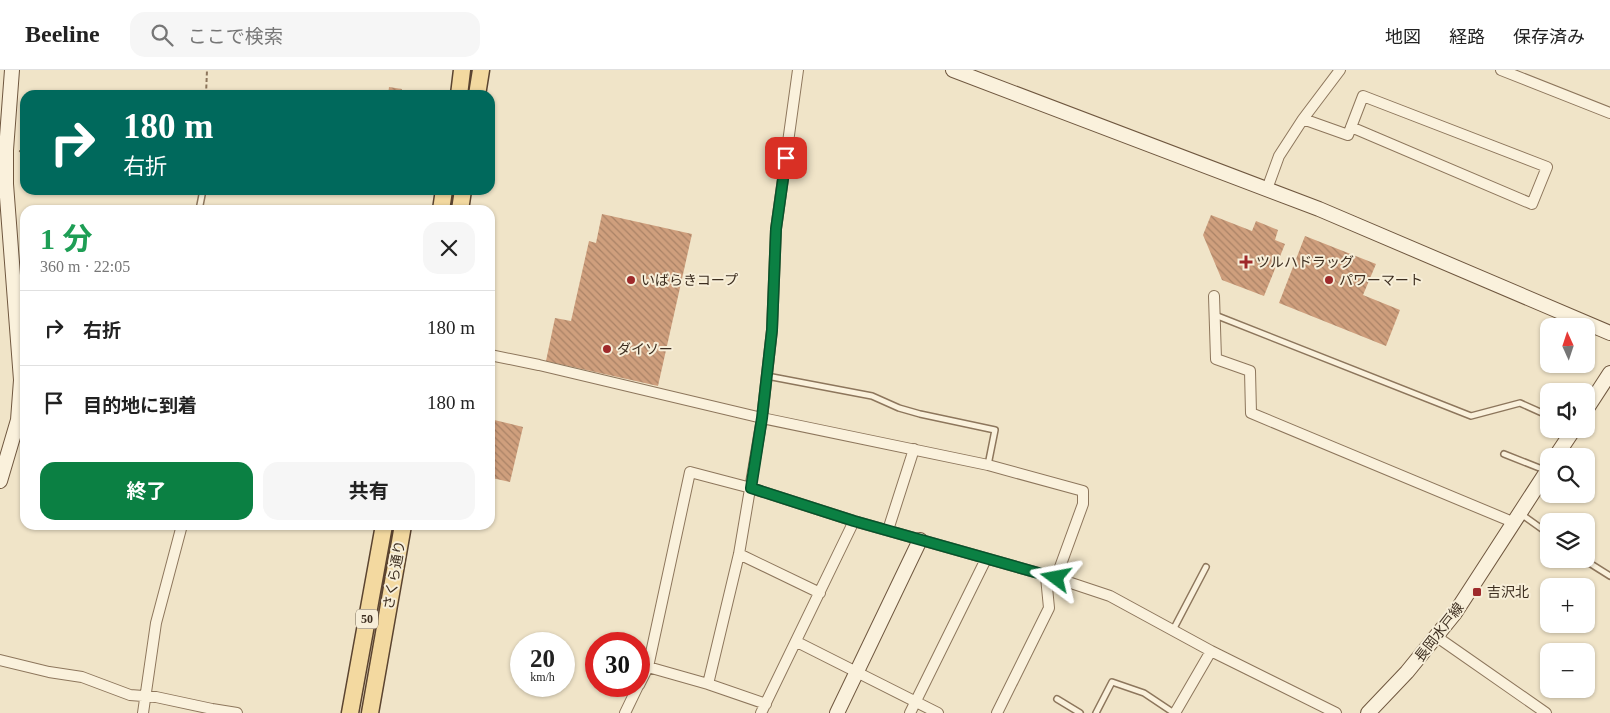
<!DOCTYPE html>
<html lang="ja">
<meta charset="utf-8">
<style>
:root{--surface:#fff;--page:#f6f6f6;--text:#222;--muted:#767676;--line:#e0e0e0;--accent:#0b8043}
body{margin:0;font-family:"Times New Roman","Noto Sans JP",serif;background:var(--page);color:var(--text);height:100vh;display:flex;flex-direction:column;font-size:19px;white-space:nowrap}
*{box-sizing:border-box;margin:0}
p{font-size:16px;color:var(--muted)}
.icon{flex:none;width:28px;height:28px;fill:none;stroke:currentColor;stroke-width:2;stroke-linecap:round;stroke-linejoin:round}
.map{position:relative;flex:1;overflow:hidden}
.drawer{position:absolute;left:20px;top:135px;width:475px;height:325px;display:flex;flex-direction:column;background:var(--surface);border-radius:15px;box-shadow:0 1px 4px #0004}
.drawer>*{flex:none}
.banner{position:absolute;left:20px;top:20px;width:475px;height:105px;border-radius:15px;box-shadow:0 1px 4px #0004;background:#00695c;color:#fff;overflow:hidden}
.needle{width:32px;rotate:357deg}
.tools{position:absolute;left:1540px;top:248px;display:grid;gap:10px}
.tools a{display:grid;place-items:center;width:55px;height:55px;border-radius:10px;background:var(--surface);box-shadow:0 1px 4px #0004;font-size:25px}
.speed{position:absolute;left:510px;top:562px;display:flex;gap:10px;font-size:25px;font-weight:700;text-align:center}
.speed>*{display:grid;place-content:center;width:65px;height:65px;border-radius:50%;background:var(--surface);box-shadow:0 1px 4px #0004;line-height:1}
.speed small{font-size:12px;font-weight:400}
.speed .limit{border:8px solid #d22;background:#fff;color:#111}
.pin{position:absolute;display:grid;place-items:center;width:42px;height:42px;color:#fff;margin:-21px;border-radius:10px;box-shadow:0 2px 8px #0006}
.me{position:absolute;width:55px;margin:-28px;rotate:283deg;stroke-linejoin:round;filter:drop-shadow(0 0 4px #0008)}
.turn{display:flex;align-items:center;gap:18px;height:105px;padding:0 20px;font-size:22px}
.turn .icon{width:65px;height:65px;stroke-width:2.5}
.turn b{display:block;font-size:35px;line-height:42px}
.round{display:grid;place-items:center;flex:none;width:52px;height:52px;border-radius:15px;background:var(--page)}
.overview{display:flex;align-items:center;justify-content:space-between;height:85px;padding:0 20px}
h1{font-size:30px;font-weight:700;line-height:38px;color:#1e9e55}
.action{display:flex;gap:10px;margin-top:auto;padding:10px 20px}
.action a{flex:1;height:58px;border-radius:15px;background:var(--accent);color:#fff;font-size:20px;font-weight:700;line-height:58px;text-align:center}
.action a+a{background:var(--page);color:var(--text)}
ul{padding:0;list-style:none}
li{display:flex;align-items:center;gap:15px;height:75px;padding:0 20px;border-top:1px solid var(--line)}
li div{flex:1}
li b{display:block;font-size:19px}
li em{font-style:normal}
header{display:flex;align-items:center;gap:30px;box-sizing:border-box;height:70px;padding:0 25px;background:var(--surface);border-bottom:1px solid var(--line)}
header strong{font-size:24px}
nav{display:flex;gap:28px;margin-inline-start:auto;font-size:18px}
.search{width:350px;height:45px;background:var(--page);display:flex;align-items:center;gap:12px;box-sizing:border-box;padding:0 18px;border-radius:15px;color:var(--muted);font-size:19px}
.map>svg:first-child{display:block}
.building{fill:url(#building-back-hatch)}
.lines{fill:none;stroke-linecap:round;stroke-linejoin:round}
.lane-casing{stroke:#8d765c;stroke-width:8}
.street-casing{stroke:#8d765c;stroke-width:12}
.secondary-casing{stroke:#6f573f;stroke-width:16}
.primary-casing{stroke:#5b4430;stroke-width:19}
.path{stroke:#8d765c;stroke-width:2;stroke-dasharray:4 2.5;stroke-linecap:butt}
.lane{stroke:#faf1dc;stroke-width:5}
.street{stroke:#faf1dc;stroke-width:10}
.secondary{stroke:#faf1dc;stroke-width:14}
.primary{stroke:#f3d9a0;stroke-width:16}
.route-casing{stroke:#07532c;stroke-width:12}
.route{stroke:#0b8043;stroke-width:9}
.poi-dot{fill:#9e2a2b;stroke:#f7eed8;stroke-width:2}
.labels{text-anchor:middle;stroke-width:4;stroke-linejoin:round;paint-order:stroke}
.shield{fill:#f7eed8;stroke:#756857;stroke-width:1}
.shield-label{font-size:12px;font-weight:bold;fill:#3d2e20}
.poi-label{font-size:14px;fill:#3d2e20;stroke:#f7eed8;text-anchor:start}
.street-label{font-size:14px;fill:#3d2e20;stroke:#f7eed8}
</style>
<header>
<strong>Beeline</strong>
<div class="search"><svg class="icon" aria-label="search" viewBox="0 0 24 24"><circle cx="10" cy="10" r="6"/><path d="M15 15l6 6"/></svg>ここで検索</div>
<nav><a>地図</a><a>経路</a><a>保存済み</a></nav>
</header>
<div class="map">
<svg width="1610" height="643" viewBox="0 0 1610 643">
<defs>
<pattern id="building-back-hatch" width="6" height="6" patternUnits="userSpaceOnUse" patternTransform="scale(1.25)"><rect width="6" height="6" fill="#cf9f7d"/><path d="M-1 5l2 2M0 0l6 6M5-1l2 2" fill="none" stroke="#a98266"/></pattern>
</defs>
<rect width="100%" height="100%" fill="#f0e4c8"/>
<!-- building -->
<path class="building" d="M389 17 402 19 401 22 418 24V20L427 21V25H388Z
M602 144 692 164 658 316 546 291 555 248 571 251 589 171 596 173Z
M1211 145 1252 161 1256 151 1278 160 1275 170 1285 174 1264 226 1222 210 1203 165Z
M1305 166 1376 194 1363 225 1400 240 1386 276 1279 233Z
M490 349 523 357 510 412 492 408 490 415Z"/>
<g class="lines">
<!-- lane casing -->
<g class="lane-casing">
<path id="lane" d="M199 140 203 120
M1215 245 1471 346 1520 333 1549 346
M767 306 872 326 899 338 920 344 995 360 988 395
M1504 384 1547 401
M1521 444 1549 464
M1583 489 1610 506
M1173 560 1206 497
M1057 629 1080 643
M1096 643 1112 612 1144 623 1174 643"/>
</g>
<!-- street casing -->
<g class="street-casing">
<path id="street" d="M1501 0 1610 43
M1303 49 1348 65 1363 26 1547 97 1532 134 1351 57
M1267 119 1279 86 1303 49 1340 0
M1214 226 1216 289 1250 301 1251 343 1515 453
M490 285 539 295 762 348 988 395 1083 421V434L1056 508
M888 460 914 379
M739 484 820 523
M1437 567 1546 643
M797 572 938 643
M0 590 49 602 82 607 130 625 156 627 212 639 237 643
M648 597 708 614 766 634
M708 614 739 484 762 348 772 260 776 159 798 0
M639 615 648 597 690 402 751 418 854 451 1056 508 1110 526 1211 581 1336 643
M143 643 156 553 182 455
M625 643 638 616
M761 643 854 451
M910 643 986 489
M997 643 1049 538 1046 507
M1175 643 1211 581"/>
</g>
<!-- secondary casing -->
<g class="secondary-casing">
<path id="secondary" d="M953 0 1319 139 1610 263
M1586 340 1610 303
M1556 386 1574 359
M0 411 18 350 21 310 6 114V80L12 0
M837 643 920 470
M1368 643 1407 602 1455 543 1549 398"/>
</g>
<!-- primary casing -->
<g class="primary-casing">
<path id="primary" d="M459 25 462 0
M477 25 481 0
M441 140 444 120
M460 140 463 120
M350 643 384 455
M370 643 403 455"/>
</g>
<!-- path -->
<path class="path" d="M206 25 207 0
M19 81 25 82"/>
<!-- lane -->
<use href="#lane" class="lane"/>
<!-- street -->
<use href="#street" class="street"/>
<!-- secondary -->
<use href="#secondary" class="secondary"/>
<!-- primary -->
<use href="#primary" class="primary"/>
</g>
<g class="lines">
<!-- route casing -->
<g class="route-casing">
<path id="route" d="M786 88 776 159 772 260 762 348 751 418 854 451 1056 508"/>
</g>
<!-- route -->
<use href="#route" class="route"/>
</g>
<!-- markers -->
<g class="poi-dot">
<path d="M1243.5 184.5h5v5h5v5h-5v5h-5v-5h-5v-5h5z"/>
<circle cx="631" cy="210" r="5"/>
<circle cx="1329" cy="210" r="5"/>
<circle cx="607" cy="279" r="5"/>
<rect x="1472" y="517" width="10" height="10" rx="2.5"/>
</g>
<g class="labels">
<!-- shield labels -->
<rect class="shield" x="356" y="539.5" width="22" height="19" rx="4"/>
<g class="shield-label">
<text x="367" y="553">50</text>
</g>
<!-- poi labels -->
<g class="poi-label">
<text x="1256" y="197">ツルハドラッグ</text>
<text x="641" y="215">いばらきコープ</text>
<text x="1339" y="215">パワーマート</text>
<text x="617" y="284">ダイソー</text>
<text x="1487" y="527">吉沢北</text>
</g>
<!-- street labels -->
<g class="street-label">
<text transform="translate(394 505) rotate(-80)" y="5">さくら通り</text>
<text transform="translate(1439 562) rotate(-52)" y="5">長岡水戸線</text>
</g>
</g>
</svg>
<div class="tools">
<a><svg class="needle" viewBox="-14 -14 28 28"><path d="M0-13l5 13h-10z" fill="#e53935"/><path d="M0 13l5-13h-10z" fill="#767676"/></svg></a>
<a><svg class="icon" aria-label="sound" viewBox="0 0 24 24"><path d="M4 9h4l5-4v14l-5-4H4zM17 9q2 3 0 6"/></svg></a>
<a><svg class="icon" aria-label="search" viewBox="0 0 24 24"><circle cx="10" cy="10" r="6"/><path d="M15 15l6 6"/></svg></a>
<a><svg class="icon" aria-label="layers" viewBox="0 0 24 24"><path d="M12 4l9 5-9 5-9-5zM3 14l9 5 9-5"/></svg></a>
<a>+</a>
<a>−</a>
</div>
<div class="speed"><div>20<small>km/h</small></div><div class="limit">30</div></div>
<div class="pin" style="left:786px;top:88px;background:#d93025"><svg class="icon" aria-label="arrive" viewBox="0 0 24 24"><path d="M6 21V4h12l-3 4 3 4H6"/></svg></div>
<svg class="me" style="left:1056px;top:508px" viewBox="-20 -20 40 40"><path d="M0-17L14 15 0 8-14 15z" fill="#0b8043" stroke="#fff" stroke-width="4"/></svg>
<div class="banner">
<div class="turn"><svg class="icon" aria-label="right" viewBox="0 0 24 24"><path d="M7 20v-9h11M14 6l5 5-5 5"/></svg><div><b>180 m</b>右折</div></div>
</div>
<section class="drawer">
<div class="overview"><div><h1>1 分</h1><p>360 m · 22:05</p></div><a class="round"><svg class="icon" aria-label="close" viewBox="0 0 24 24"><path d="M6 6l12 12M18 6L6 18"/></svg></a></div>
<ul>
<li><svg class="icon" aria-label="right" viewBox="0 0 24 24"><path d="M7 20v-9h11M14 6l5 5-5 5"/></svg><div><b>右折</b></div><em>180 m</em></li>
<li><svg class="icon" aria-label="arrive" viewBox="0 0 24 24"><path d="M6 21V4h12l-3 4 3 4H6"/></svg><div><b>目的地に到着</b></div><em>180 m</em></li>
</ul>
<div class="action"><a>終了</a><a>共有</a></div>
</section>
</div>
